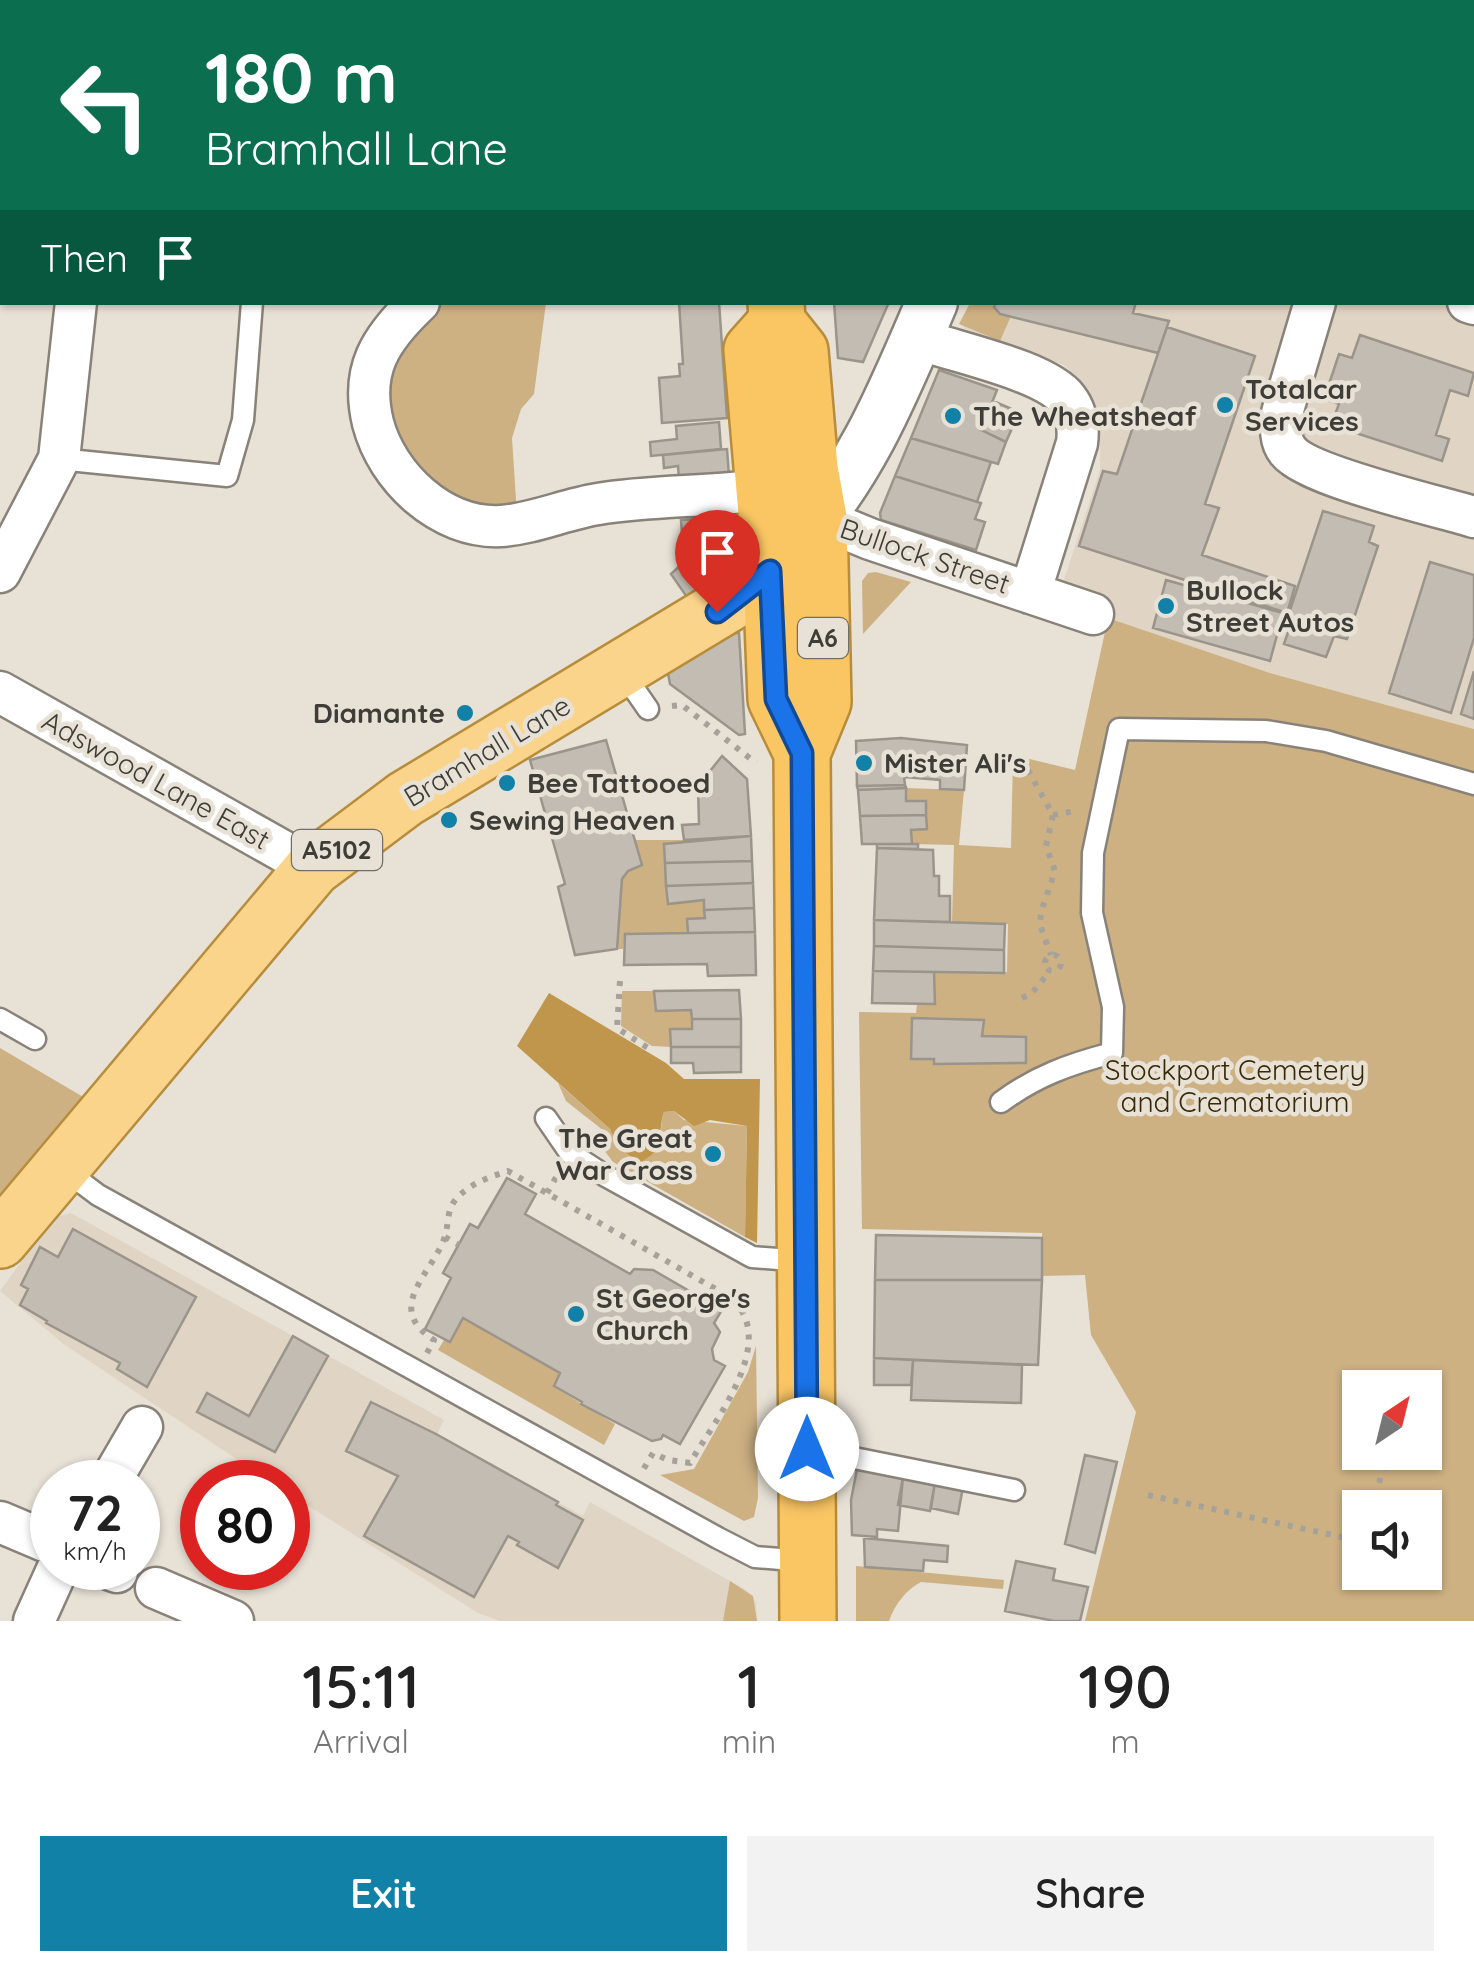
<!DOCTYPE html>
<style>
:root{--surface:#fff;--page:#f2f2f2;--text:#222;--muted:#767676;--accent:#1181a8}
body{margin:0;font-family:Quicksand,sans-serif;background:var(--page);color:var(--text);height:100vh;display:flex;flex-direction:column;font-size:38px;white-space:nowrap}
*{box-sizing:border-box;margin:0}
p{font-size:32px;color:var(--muted)}
.icon{flex:none;width:55px;height:55px;fill:none;stroke:currentColor;stroke-width:2;stroke-linecap:round;stroke-linejoin:round}
.map{position:relative;height:1621px;overflow:hidden}
.side{display:flex;flex-direction:column;background:var(--surface);flex:1}
.side>*{flex:none}
.top-card{position:absolute;left:0px;top:0px;width:1475px;height:305px;box-shadow:0 2px 8px #0004;background:#0b6e4f;color:#fff;overflow:hidden}
.needle{width:65px;rotate:35deg}
.tools{position:absolute;left:1342px;top:1370px;display:grid;gap:20px}
.tools a{display:grid;place-items:center;width:100px;height:100px;border-radius:0px;background:var(--surface);box-shadow:0 2px 8px #0004;font-size:50px}
.speed{position:absolute;left:30px;top:1460px;display:flex;gap:20px;font-size:50px;font-weight:700;text-align:center}
.speed>*{display:grid;place-content:center;width:130px;height:130px;border-radius:50%;background:var(--surface);box-shadow:0 2px 8px #0004;line-height:1}
.speed small{font-size:25px;font-weight:400}
.speed .limit{border:15px solid #d22;background:#fff;color:#111}
.pin{position:absolute;display:grid;place-items:center;width:85px;height:85px;color:#fff;margin:-102px -42px;border-radius:50% 50% 50% 0;rotate:-45deg;box-shadow:0 0 10px #0007}
.pin .icon{rotate:45deg}
.me{position:absolute;width:110px;margin:-55px;rotate:0deg;stroke-linejoin:round;filter:drop-shadow(0 0 8px #0008)}
.turn{display:flex;align-items:center;gap:35px;height:210px;padding:0 40px;font-size:45px}
.turn .icon{width:130px;height:130px;stroke-width:2.5}
.turn b{display:block;font-size:70px;line-height:85px}
.then{display:flex;align-items:center;height:95px;padding:0 40px;background:#0003;gap:20px;font-size:38px}
.eta{display:flex;justify-content:space-evenly;align-items:center;height:170px;text-align:center}
.eta b{font-size:60px;font-weight:600;line-height:70px}
.primary-button{display:flex;gap:20px;margin-top:auto;padding:20px 40px}
.primary-button a{flex:1;height:115px;border-radius:0px;background:var(--accent);color:#fff;font-size:40px;font-weight:600;line-height:115px;text-align:center}
.primary-button a+a{background:var(--page);color:var(--text)}
.map>svg:first-child{display:block}
.built{fill:#e0d5c4}
.green{fill:#cdb183;fill-rule:evenodd}
.forest{fill:#c0964c}
.building{fill:#c3bcb2;stroke:#9a948a;stroke-width:2.5}
.lines{fill:none;stroke-linecap:round;stroke-linejoin:round}
.service-casing{stroke:#888279;stroke-width:25}
.minor-casing{stroke:#888279;stroke-width:45}
.tertiary-casing{stroke:#888279;stroke-width:55}
.primary-casing{stroke:#b78d3b;stroke-width:60}
.trunk-casing{stroke:#b78d3b;stroke-width:60}
.path{stroke:#a6a299;stroke-width:6;stroke-dasharray:5 8;stroke-linecap:butt}
.service{stroke:#fff;stroke-width:20}
.minor{stroke:#fff;stroke-width:40}
.tertiary{stroke:#fff;stroke-width:50}
.primary{stroke:#fbd48b;stroke-width:55}
.trunk{stroke:#fac664;stroke-width:55}
.route-casing{stroke:#114b97;stroke-width:25}
.route{stroke:#1a73e8;stroke-width:18}
.poi-dot{fill:#1181a8;stroke:#e7e1d6;stroke-width:4}
.labels{text-anchor:middle;stroke-width:9;stroke-linejoin:round;paint-order:stroke}
.shield{fill:#e7e1d6;stroke:#716e67;stroke-width:2.5}
.shield-label{font-size:25px;font-weight:bold;fill:#3f3d38}
.poi-label{font-size:28px;font-weight:bold;fill:#3f3d38;stroke:#e7e1d6;text-anchor:start}
.street-label{font-size:28px;fill:#3f3d38;stroke:#e7e1d6}
.park-label{font-size:28px;fill:#3a2907;stroke:#e7e1d6}
</style>
<div class="map">
<svg width="1474" height="1621" viewBox="0 0 1474 1621">
<rect width="100%" height="100%" fill="#e7e1d6"/>
<!-- built -->
<path class="built" d="M1102 0H1474V729L1270 673 1108 618 1062 586 1100 470V442L1095 405 1082 382 1064 365 963 328 975 303 1472 302V2H1101Z
M71 1213 444 1420 437 1434 583 1516 590 1502 746 1590 756 1602 757 1621H500L478 1613 288 1493V1482H271L65 1345 0 1291 53 1218Z"/>
<!-- green -->
<path class="green" d="M433 303H546L534 394 521 409 512 438 517 515 481 516 396 455 383 371Z
M970 303H996L994 307 999 314 1011 316 1000 341 959 324Z
M876 572 911 582 863 634 862 581 868 573Z
M1108 618 1270 673 1474 729V1621H1085L1136 1412 1091 1335 1085 1275 1042 1276V1233L862 1229 859 1012 916 1013 917 1004H934V972H1007L1008 924 952 922 954 845 912 844 911 830 927 829 926 801H906V788L964 790 959 845 1011 848 1013 755 1075 770ZM1360 1388H1425V1452H1360ZM1360 1508H1425V1572H1360Z
M635 840H684V843L664 845 668 904 704 900 705 918 688 919V933L625 934 623 949H617L622 879 628 871 642 865Z
M622 991H654L656 1011 691 1010 692 1029H670L671 1047 652 1046 621 1026Z
M0 1048 85 1098 0 1198Z
M558 1083 610 1129 618 1147 639 1163C667 1149 657 1136 664 1112L674 1111 684 1120 747 1126 745 1237 613 1162 604 1150V1131L566 1101Z
M463 1318 560 1373 554 1387 615 1424 604 1445 438 1350 444 1340 450 1342Z
M756 1346 758 1498 754 1517 744 1521 660 1475 694 1469 748 1372Z
M856 1566 1004 1580 1003 1589 921 1582C906 1590 895 1604 889 1621H856Z
M730 1581 753 1596 757 1621H723Z"/>
<!-- forest -->
<path class="forest" d="M549 993 666 1063 684 1079H760L757 1243 745 1237 747 1126 710 1120 694 1126 674 1111 664 1112C656 1136 668 1149 639 1163L618 1147 610 1129 517 1046Z"/>
<!-- building -->
<path class="building" d="M626 0H689V2H626Z
M1287 0H1353L1286 2Z
M1353 0H1431L1353 2Z
M679 302H719L727 418 662 423 659 378 680 376 679 364H683Z
M834 302H889L863 362 838 358Z
M996 302H1136L1133 313 1169 321 1158 353 1000 314 994 307Z
M1167 327 1255 356 1205 504 1219 508 1202 555 1295 586 1287 613 1079 546 1103 471 1117 474Z
M1360 335 1474 373 1468 396 1450 390 1436 435 1449 439 1442 461 1331 425 1339 404 1324 399 1339 354 1352 358Z
M939 370 997 390 981 430 1006 442 998 464 911 438Z
M993 401 1019 412 1006 442 981 430Z
M719 422 721 449 651 456 650 442 677 439 676 426Z
M911 438 991 462 977 502 895 476Z
M727 449 729 476 679 479 678 466 664 468 663 455Z
M895 476 981 503 975 519 985 522 976 550 881 520 880 513Z
M1323 511 1374 526 1369 542 1378 546 1347 639 1334 636 1326 657 1284 644 1292 621 1287 619Z
M735 517 732 570 689 600 671 574 684 562 681 520Z
M1430 562 1474 575V638L1451 713 1389 693Z
M1166 580 1283 613 1270 661 1153 628Z
M724 633H739L745 734 739 735 670 684 668 673Z
M1474 671V719L1461 714Z
M901 738 967 745 964 790 940 789V780L904 777 905 785 857 786 856 741Z
M606 740 642 865 628 871 622 879 617 949 575 955 558 887 565 884 530 760Z
M722 756 747 779 751 836 684 840 682 825 699 824 698 786Z
M905 785 906 788 858 790 857 786Z
M906 788V801H926V815L860 816 858 790Z
M926 815 927 829 911 830 912 844H862L860 816Z
M751 836 752 861 665 863 664 844Z
M877 844H918V849L877 848Z
M877 848 933 850 934 876H939V896H950V922L874 920Z
M752 861 753 883 666 886 665 863Z
M753 883 754 908 704 910V900L668 904 666 886Z
M754 908 755 932 688 933 687 919 705 918 704 910Z
M874 920 1005 924 1004 950 874 946Z
M755 932 756 975 708 976 707 964 624 965 625 934Z
M874 946 1004 950V973L873 971Z
M873 971 934 972 935 1004 872 1003Z
M739 990 741 1019H692L691 1010 656 1011 654 991Z
M912 1018 984 1020 982 1036 1026 1037V1063L934 1064V1059H911Z
M692 1019H741V1047H671L670 1029H692Z
M671 1047H741V1072L694 1073 693 1063H671Z
M507 1178 536 1194 525 1214 630 1274 634 1269 653 1270 722 1310 714 1323 720 1332 712 1349 714 1360 725 1366 680 1444 663 1435 661 1439 652 1441 581 1404 582 1402 554 1386 560 1373 463 1318 450 1342 425 1329 451 1278 443 1273 470 1224 478 1228Z
M73 1229 196 1297 147 1387 117 1369 120 1363 46 1323 47 1321 20 1305 28 1289 21 1285 40 1247 58 1257Z
M876 1235 1042 1238V1280H875Z
M875 1280H1042L1038 1365 874 1358Z
M293 1336 328 1356 275 1452 197 1412 207 1393 249 1416Z
M874 1358 913 1360 911 1385H874Z
M913 1360 1022 1365 1021 1403 911 1400Z
M371 1402 436 1434 558 1502 556 1505 583 1520 558 1568 517 1545 519 1542 508 1536 474 1597 364 1536 398 1476 346 1451Z
M1085 1455 1117 1462 1095 1553 1065 1544Z
M857 1469 903 1477 898 1531 877 1529V1537L852 1535 851 1500Z
M903 1477 935 1482 930 1511 898 1505Z
M935 1482 963 1487 958 1514 931 1508Z
M864 1538 948 1546 947 1562 924 1560 923 1571 865 1567Z
M1016 1561 1055 1569 1053 1580 1088 1587 1080 1621H1054L1005 1611Z"/>
<g class="lines">
<!-- service casing -->
<g class="service-casing">
<path id="service" d="M0 59H2
M59 459 227 476 243 420 252 302
M621 670 648 709
M0 1019 35 1039
M1001 1102C1036 1076 1070 1064 1112 1053L1113 1007 1092 913 1093 853 1119 729 1266 731 1326 741 1474 784
M546 1118 570 1153 604 1175 752 1257 804 1261
M62 1168 98 1195 718 1538 755 1557 805 1561
M809 1449 1014 1490"/>
</g>
<!-- minor casing -->
<g class="minor-casing">
<path id="minor" d="M106 2 107 0
M419 302C380 339 360 370 373 423 387 477 441 529 501 526 533 524 566 509 598 504 646 496 695 497 743 492L763 495 870 539 1093 614
M1315 302 1282 413C1281 426 1279 440 1288 451 1307 476 1438 506 1474 517
M1468 302 1474 304
M916 338C953 352 1045 370 1067 399 1077 412 1079 427 1077 443L1030 593
M0 572 59 459 76 302
M0 692 313 868
M110 1482 142 1427
M0 1522 52 1544
M106 1568 117 1572
M156 1588 233 1621
M34 1621 58 1568"/>
</g>
<!-- tertiary casing -->
<g class="tertiary-casing">
<path id="tertiary" d="M1061 2 1062 0
M798 541C862 472 895 388 932 302"/>
</g>
<!-- primary casing -->
<g class="primary-casing">
<path id="primary" d="M0 1240 313 868 405 799 738 598 771 571"/>
</g>
<!-- trunk casing -->
<g class="trunk-casing">
<path id="trunk" d="M763 0V2
M776 302 777 322 800 351 810 468 819 518 823 702 802 753
M777 322 752 350 771 571 776 699 802 753 808 1621"/>
</g>
<!-- path -->
<path class="path" d="M672 706 682 705 756 763
M1028 770 1053 815 1046 846 1055 871 1041 912 1040 925 1051 955
M1053 815 1076 811
M1045 963a8 8 0 1 1 16 0a8 8 0 1 1-16 0Z
M620 981 617 1028 648 1048
M1022 998 1032 993 1050 971
M547 1193 559 1172
M445 1237 459 1245
M427 1353 434 1340C384 1308 430 1276 444 1239 450 1223 445 1209 459 1196 473 1182 490 1177 508 1171L728 1296C783 1338 714 1421 690 1463L668 1460 653 1453 643 1470
M1148 1495 1360 1541
M1373 1508 1384 1463"/>
<!-- service -->
<use href="#service" class="service"/>
<!-- minor -->
<use href="#minor" class="minor"/>
<!-- tertiary -->
<use href="#tertiary" class="tertiary"/>
<!-- primary -->
<use href="#primary" class="primary"/>
<!-- trunk -->
<use href="#trunk" class="trunk"/>
</g>
<g class="lines">
<!-- route casing -->
<g class="route-casing">
<path id="route" d="M717 612 770 571 776 699 802 753 807 1449"/>
</g>
<!-- route -->
<use href="#route" class="route"/>
</g>
<!-- markers -->
<g class="poi-dot">
<circle cx="1225" cy="405" r="10"/>
<circle cx="953" cy="416" r="10"/>
<circle cx="1166" cy="606" r="10"/>
<circle cx="465" cy="713" r="10"/>
<circle cx="864" cy="763" r="10"/>
<circle cx="507" cy="783" r="10"/>
<circle cx="449" cy="820" r="10"/>
<circle cx="713" cy="1154" r="10"/>
<circle cx="576" cy="1314" r="10"/>
</g>
<g class="labels">
<!-- shield labels -->
<g class="shield">
<rect x="798" y="618" width="50" height="40" rx="8"/>
<rect x="292" y="830" width="90" height="40" rx="8"/>
</g>
<g class="shield-label">
<text x="823" y="647">A6</text>
<text x="337" y="859">A5102</text>
</g>
<!-- poi labels -->
<g class="poi-label">
<text x="1245" y="399">Totalcar<tspan x="1245" dy="32">Services</tspan></text>
<text x="973" y="426">The Wheatsheaf</text>
<text x="1186" y="600">Bullock<tspan x="1186" dy="32">Street Autos</tspan></text>
<text x="445" y="723" text-anchor="end">Diamante</text>
<text x="884" y="773">Mister Ali's</text>
<text x="527" y="793">Bee Tattooed</text>
<text x="469" y="830">Sewing Heaven</text>
<text x="693" y="1148" text-anchor="end">The Great<tspan x="693" dy="32">War Cross</tspan></text>
<text x="596" y="1308">St George's<tspan x="596" dy="32">Church</tspan></text>
</g>
<!-- street labels -->
<g class="street-label">
<text transform="translate(925 556) rotate(19)" y="10">Bullock Street</text>
<text transform="translate(487 751) rotate(-31)" y="10">Bramhall Lane</text>
<text transform="translate(156 780) rotate(29)" y="10">Adswood Lane East</text>
</g>
<!-- park labels -->
<g class="park-label">
<text x="1235" y="1080">Stockport Cemetery<tspan x="1235" dy="32">and Crematorium</tspan></text>
</g>
</g>
</svg>
<div class="tools">
<a><svg class="needle" viewBox="-14 -14 28 28"><path d="M0-13l5 13h-10z" fill="#e53935"/><path d="M0 13l5-13h-10z" fill="#767676"/></svg></a>
<a><svg class="icon" aria-label="sound" viewBox="0 0 24 24"><path d="M4 9h4l5-4v14l-5-4H4zM17 9q2 3 0 6"/></svg></a>
</div>
<div class="speed"><div>72<small>km/h</small></div><div class="limit">80</div></div>
<div class="pin" style="left:717px;top:612px;background:#d93025"><svg class="icon" aria-label="arrive" viewBox="0 0 24 24"><path d="M6 21V4h12l-3 4 3 4H6"/></svg></div>
<svg class="me" style="left:807px;top:1449px" viewBox="-20 -20 40 40"><circle r="19" fill="#fff"/><path d="M0-13L10 11 0 6-10 11z" fill="#1a73e8"/></svg>
<div class="top-card">
<div class="turn"><svg class="icon" aria-label="left" viewBox="0 0 24 24"><path d="M17 20v-9H6M10 6l-5 5 5 5"/></svg><div><b>180 m</b>Bramhall Lane</div></div>
<div class="then">Then<svg class="icon" aria-label="arrive" viewBox="0 0 24 24"><path d="M6 21V4h12l-3 4 3 4H6"/></svg></div>
</div>
</div>
<section class="side">
<div class="eta">
<div><b>15:11</b><p>Arrival</p></div>
<div><b>1</b><p>min</p></div>
<div><b>190</b><p>m</p></div>
</div>
<div class="primary-button"><a>Exit</a><a>Share</a></div>
</section>
